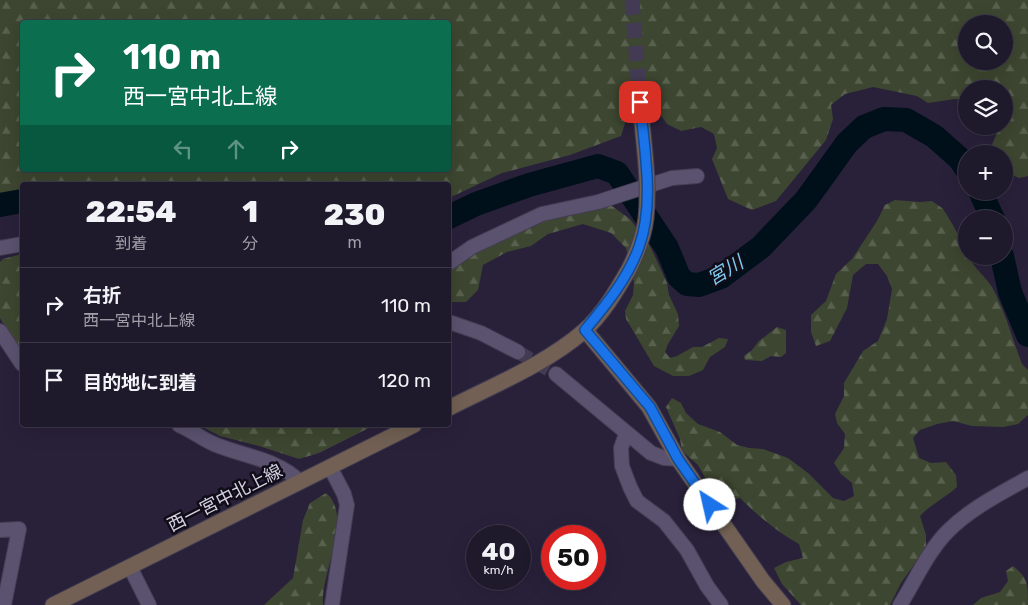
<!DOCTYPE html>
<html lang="ja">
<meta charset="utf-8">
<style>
:root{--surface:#1f192c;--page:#2c2638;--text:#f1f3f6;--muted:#a1a0a9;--line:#3c3848}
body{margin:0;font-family:Rubik,"Noto Sans JP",sans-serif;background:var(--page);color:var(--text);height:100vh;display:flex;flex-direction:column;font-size:19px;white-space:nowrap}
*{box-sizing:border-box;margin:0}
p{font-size:16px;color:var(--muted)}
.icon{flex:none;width:28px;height:28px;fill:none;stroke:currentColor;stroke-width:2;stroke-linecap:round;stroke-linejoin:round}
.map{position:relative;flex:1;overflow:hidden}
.sheet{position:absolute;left:20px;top:182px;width:431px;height:245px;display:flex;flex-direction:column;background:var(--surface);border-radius:5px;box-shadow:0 5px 20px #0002,0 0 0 1px var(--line)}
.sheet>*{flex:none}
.guide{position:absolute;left:20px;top:20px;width:431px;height:152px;border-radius:5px;box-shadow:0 5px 20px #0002,0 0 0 1px var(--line);background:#0b6e4f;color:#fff;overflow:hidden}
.fabs{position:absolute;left:958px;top:15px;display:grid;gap:10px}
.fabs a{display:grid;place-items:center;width:55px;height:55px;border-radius:50%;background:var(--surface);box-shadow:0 5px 20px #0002,0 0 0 1px var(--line);font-size:25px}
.speed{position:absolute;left:466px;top:525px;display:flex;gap:10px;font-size:25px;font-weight:700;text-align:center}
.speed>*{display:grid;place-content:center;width:65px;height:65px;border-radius:50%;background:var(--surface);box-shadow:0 5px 20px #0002,0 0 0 1px var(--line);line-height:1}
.speed small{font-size:12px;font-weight:400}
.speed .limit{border:8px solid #d22;background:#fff;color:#111}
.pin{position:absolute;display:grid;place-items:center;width:42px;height:42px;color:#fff;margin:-21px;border-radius:10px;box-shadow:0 2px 8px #0006}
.me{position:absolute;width:55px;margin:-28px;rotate:325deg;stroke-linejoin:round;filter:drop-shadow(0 0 4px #0008)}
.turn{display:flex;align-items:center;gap:18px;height:105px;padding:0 20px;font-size:22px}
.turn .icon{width:65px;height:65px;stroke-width:2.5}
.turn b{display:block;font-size:35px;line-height:42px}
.lanes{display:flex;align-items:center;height:48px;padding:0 20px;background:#0003;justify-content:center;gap:25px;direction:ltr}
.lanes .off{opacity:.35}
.eta{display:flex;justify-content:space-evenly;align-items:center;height:85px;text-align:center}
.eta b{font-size:30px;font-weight:800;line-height:35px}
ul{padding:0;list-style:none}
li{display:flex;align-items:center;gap:15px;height:75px;padding:0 20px;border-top:1px solid var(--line)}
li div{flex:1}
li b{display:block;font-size:19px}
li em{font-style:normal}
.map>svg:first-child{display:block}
.forest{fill:url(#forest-firs);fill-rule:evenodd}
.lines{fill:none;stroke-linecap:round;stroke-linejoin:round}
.river{stroke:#00101a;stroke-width:24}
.street-tunnel{stroke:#433b53;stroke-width:14;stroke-dasharray:14 7;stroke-linecap:butt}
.secondary-tunnel{stroke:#433b53;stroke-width:15;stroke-dasharray:15 8;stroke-linecap:butt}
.street-casing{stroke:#443d53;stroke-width:16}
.secondary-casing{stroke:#443d53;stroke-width:17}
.street{stroke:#5a526f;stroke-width:14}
.secondary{stroke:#716053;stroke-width:15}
.secondary-bridge-casing{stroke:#443d53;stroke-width:17;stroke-linecap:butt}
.secondary-bridge{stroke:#716053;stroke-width:15}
.route-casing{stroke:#114b97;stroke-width:12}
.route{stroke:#1a73e8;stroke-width:9}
.labels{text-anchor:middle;stroke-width:5;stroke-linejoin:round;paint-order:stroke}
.street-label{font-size:18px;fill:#d4d0e1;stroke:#100d18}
.water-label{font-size:19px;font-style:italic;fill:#80c9ef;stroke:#100d18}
</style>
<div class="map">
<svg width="1028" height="605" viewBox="0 0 1028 605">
<defs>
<pattern id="forest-firs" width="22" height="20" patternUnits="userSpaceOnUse" patternTransform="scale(1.25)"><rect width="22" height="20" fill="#3d4630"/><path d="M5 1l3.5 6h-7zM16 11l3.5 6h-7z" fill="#58604e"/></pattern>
</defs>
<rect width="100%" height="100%" fill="#29213a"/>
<!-- forest -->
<path class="forest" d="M0 0H1028V176L1019 178 1004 171V154H991C989 144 999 136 997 126H1004V89H966V100L955 99 928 103 917 96 873 87 845 94 831 105 833 119 826 140 776 201 752 210 728 199 712 159 717 148 714 134 701 127 681 131 667 124 649 98 632 101 621 136 570 155 502 173 449 198V185H185L165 182 131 185H22V196L0 200ZM22 22H449V170H22ZM966 24H1004V61H966Z
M895 200 920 202 932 201C935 203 939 206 942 208 948 215 966 247 966 256H968C974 268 985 276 992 287 1005 311 1012 338 1022 364L1028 370V415L1018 424 1003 427 972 426 953 421 937 424 920 430 913 438 919 458 931 463 946 462 956 475 957 487C945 498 931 504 920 516L926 535V548L901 583 890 605H801L782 584 774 568 786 562 803 558 799 544C777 532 758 516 740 498L726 501 715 495 698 465 682 451 680 439 666 407 672 398 681 403 686 413 698 424 720 432 737 445 749 448 763 449 788 458 808 473 833 498 844 501 854 496 852 483 841 474 834 463 844 448 845 434 837 423 835 414 844 396V383L863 351 878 341 887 319 892 289 887 276 878 264H866L853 275 847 308 830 341 816 346 811 332V315L826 301 836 274 852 259 877 221 885 205Z
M599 206H612L630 219 651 248 667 283 669 295 678 314 679 326 668 344 665 352 670 358 677 356 693 347H702L719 338 728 339 725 347 710 357 703 370 689 376H673L654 366 626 319 625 311 633 295 634 283 626 248 611 233 583 224 548 234 531 246 507 252 483 265 478 290 466 302H449V250L466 256 526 225Z
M22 254V353L14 344 0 318V262L3 259Z
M777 327 786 330V353L781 357 771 356 762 361 745 360 744 356 752 350 759 341Z
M199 425H375L319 453 299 459 259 446 220 436Z
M326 493C354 516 320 574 323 605H264L293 578 303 520 310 503Z
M1013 566C1028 578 1028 584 1028 605H973L981 598 1000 592 1008 581 1006 571Z"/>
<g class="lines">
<!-- river -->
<path class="river" d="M980 191 993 219
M0 205 22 201
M449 217 476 204 529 185 598 166 617 173 667 248 679 277 687 284 699 285 721 277 761 247 806 200 847 143 864 127 884 119 906 120 934 136 960 159 966 168
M1002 256 1010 292 1028 335"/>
<!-- street-tunnel -->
<path class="street-tunnel" d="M518 352 556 374"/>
<!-- secondary-tunnel -->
<path class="secondary-tunnel" d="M632 0 640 102"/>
<!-- street casing -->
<g class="street-casing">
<path id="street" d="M0 248 22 244
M449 263 472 247 542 214 598 202 672 178 697 176
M449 322 481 333 518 352
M0 331 22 364
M556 374 651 453 664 458 678 459
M179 425C191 430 202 439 214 444 242 456 278 459 300 482
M626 434 621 448 622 466 630 487 637 501 664 521 687 550 707 586 721 605
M330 467 344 494 347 505 332 605
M0 530 19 529 4 605
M130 567 149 605
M900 605C915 581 928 551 948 531 971 508 1000 494 1028 478"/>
</g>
<!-- secondary casing -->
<g class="secondary-casing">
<path id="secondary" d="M585 330 649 407 678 459 763 581 783 605
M449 408C494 385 546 364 584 331 603 314 617 290 629 269
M53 605 414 425"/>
</g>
<!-- street -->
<use href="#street" class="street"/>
<!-- secondary -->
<use href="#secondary" class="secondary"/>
<!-- secondary-bridge casing -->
<g class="secondary-bridge-casing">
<path id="secondary-bridge" d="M629 269C637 253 644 236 646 218 650 180 643 140 640 102"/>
</g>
<!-- secondary-bridge -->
<use href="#secondary-bridge" class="secondary-bridge"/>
</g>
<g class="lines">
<!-- route casing -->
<g class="route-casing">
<path id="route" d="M640 102C644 147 655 204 639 247 628 278 606 305 585 330L650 407 678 459 710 505"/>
</g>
<!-- route -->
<use href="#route" class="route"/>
</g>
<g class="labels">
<!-- street labels -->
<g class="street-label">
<text transform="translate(225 498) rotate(-27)" y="6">西一宮中北上線</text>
</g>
<!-- water labels -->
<g class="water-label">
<text transform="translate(725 270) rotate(-31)" y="7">宮川</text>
</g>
</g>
</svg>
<div class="fabs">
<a><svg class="icon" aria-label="search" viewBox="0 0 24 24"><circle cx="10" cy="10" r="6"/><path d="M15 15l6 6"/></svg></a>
<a><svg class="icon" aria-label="layers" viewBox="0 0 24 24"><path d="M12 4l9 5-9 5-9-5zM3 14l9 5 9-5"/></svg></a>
<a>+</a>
<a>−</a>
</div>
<div class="speed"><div>40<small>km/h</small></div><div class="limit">50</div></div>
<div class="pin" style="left:640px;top:102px;background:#d93025"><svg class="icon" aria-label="arrive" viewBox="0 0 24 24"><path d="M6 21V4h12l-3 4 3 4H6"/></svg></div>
<svg class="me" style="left:710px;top:505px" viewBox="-20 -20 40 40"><circle r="19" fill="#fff"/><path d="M0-13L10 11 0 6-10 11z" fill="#1a73e8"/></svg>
<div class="guide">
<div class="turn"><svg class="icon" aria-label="right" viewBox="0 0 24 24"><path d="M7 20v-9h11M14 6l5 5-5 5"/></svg><div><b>110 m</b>西一宮中北上線</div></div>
<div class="lanes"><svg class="icon off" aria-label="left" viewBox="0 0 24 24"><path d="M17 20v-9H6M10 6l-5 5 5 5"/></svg><svg class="icon off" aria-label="ahead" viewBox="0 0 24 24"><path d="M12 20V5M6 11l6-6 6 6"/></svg><svg class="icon" aria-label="right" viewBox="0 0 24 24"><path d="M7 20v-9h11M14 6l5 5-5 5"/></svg></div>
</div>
<section class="sheet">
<div class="eta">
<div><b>22:54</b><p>到着</p></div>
<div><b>1</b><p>分</p></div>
<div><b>230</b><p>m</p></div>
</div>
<ul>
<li><svg class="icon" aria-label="right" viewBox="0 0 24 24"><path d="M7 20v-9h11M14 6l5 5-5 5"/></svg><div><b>右折</b><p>西一宮中北上線</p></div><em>110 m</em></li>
<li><svg class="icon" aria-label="arrive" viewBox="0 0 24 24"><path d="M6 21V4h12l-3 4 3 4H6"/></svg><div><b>目的地に到着</b></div><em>120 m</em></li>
</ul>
</section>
</div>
